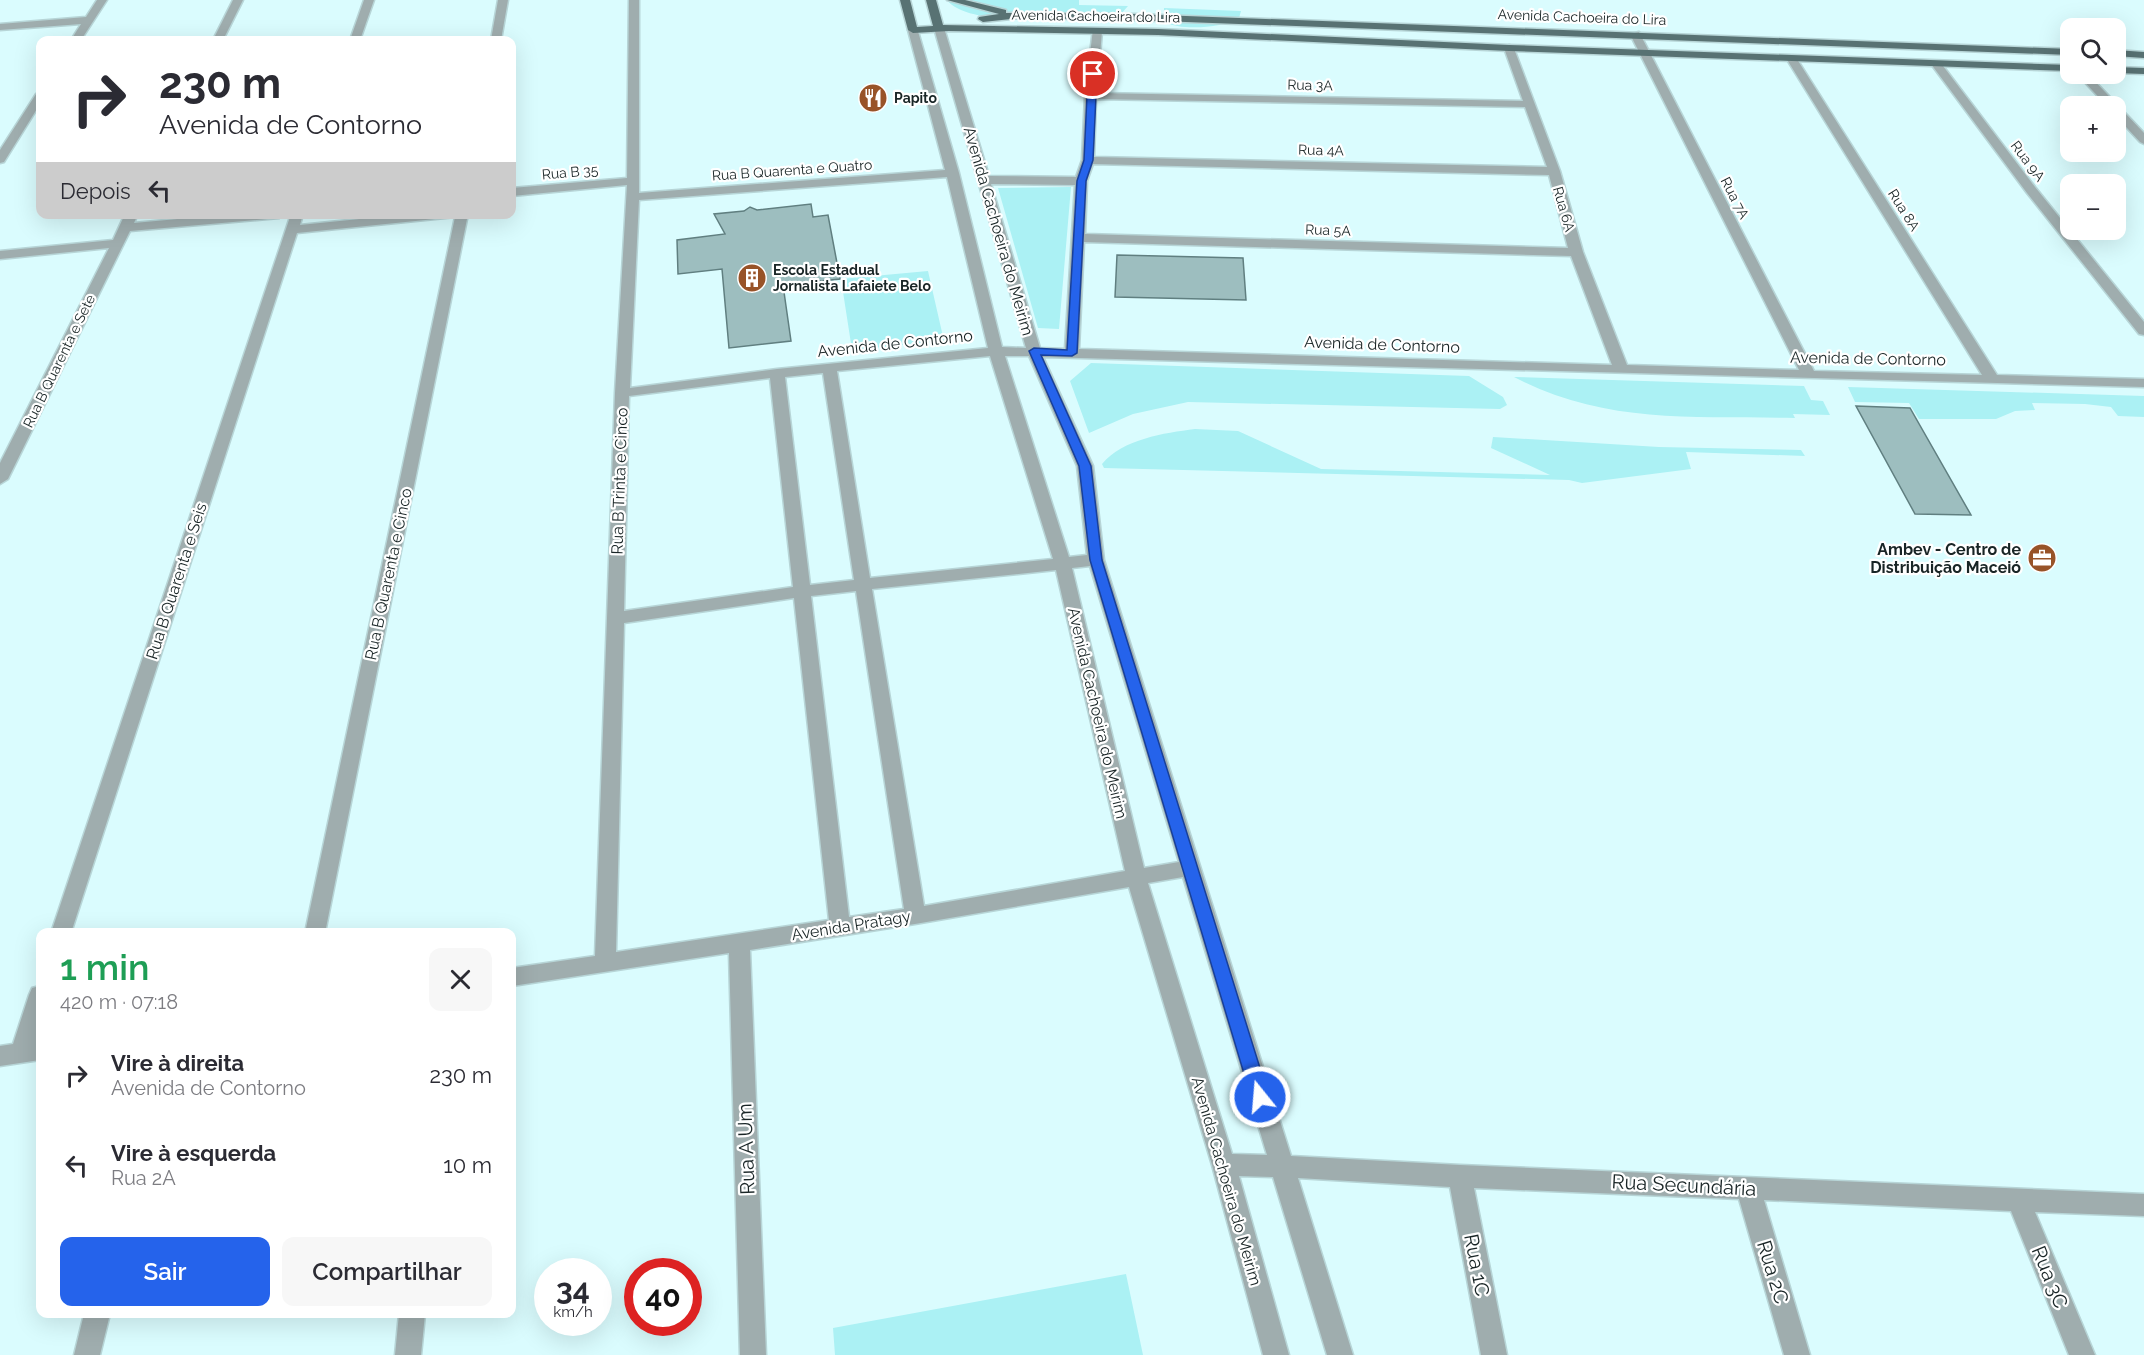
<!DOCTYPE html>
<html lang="pt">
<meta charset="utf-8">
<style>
:root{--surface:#fff;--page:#f7f7f7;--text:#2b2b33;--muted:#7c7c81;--accent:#2563eb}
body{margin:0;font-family:Raleway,sans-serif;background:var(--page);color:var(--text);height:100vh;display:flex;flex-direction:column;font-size:22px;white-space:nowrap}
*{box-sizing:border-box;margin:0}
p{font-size:20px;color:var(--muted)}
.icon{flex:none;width:33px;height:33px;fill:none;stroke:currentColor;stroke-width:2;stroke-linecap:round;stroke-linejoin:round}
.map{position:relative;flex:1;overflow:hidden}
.sheet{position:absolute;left:36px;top:928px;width:480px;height:390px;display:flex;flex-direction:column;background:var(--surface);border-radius:12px;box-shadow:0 6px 24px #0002}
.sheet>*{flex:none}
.guide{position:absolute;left:36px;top:36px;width:480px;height:183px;border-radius:12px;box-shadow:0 6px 24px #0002;background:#fff;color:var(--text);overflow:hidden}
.controls{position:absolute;left:2060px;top:18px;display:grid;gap:12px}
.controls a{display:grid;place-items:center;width:66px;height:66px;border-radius:12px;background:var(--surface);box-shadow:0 6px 24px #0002;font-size:30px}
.speed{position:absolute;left:534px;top:1258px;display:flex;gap:12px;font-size:30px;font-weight:700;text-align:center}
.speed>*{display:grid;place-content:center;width:78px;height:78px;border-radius:50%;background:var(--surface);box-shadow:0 6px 24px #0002;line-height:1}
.speed small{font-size:15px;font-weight:400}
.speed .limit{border:9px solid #d22;background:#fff;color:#111}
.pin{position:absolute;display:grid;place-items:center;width:51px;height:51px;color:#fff;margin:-26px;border:3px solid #fff;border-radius:50%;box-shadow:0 2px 6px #0007}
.me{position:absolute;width:66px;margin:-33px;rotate:343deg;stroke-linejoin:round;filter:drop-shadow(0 0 4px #0008)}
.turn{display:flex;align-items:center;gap:21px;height:126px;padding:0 24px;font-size:27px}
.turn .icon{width:78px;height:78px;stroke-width:2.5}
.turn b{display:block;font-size:42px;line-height:51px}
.then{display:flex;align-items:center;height:57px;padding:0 24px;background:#0003;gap:12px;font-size:22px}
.round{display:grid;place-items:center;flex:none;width:63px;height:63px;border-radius:12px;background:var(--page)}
.headline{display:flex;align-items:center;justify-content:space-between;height:102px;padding:0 24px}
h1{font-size:36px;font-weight:600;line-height:45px;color:#1e9e55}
.action{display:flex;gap:12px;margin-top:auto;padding:12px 24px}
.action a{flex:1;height:69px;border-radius:12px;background:var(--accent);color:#fff;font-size:24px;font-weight:600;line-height:69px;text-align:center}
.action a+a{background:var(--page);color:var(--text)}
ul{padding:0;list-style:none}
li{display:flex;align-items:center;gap:18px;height:90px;padding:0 24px}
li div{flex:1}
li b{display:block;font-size:22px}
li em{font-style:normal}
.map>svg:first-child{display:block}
.green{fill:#abf1f4}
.building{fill:#9dbebf;stroke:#607f80;stroke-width:1.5}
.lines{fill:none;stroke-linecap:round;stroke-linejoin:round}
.minor-casing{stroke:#b7d5d7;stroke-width:3}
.major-casing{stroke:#b7d5d7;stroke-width:3}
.minor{fill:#9fadae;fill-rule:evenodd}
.major{fill:#587273;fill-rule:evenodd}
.route{fill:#2563eb;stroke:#184099;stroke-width:1.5}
.labels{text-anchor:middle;stroke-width:4.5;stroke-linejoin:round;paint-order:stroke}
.far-street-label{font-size:14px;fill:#192526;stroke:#fff}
.far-poi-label{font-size:14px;font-weight:bold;fill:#192526;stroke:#fff;text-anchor:start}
.street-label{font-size:16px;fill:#192526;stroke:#fff}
.poi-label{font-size:16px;font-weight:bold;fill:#192526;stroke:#fff;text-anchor:end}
.near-street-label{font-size:20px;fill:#192526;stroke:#fff}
</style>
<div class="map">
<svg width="2144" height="1355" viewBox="0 0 2144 1355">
<rect width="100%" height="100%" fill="#dafcfe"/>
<!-- green -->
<path class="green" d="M947 0H1079V5L1128 6 1120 15C1084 17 970 30 947 0Z
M1164 8 1241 11 1239 18C1222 28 1182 31 1164 22Z
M1071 187 1059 329 1038 328 998 188Z
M928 271 944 341 852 350 841 279Z
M1091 363 1469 376 1503 397 1507 405 1500 409 1188 402 1133 414 1089 433 1070 381Z
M1514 377 1804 386 1811 400 1823 401 1830 415 1793 414 1795 418C1696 416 1605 425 1514 377Z
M1848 387 2144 396V417L2118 416 2111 407 2085 404 2032 403 2035 410 2015 411 1996 419H1919L1909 403 1855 402Z
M1195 429 1238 431 1321 469 1550 475 1491 448 1493 437 1659 447 1801 450 1805 456 1686 452 1691 469 1582 483 1569 480 1104 468 1102 464C1123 439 1164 433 1195 429Z
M1126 1274 1143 1355H835L833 1328Z"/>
<!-- building -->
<path class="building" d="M811 204 813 217 828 215 840 279 783 285 791 341 729 348 722 269 678 274 677 240 725 234 714 214 744 211 750 207 757 210Z
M1117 255 1243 258 1246 300 1115 297Z
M1856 406 1910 408 1971 515 1915 514Z"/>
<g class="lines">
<!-- minor casing -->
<g class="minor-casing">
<path id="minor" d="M97 0H107L81 40H71L81 24 0 30V24L86 17Z
M233 0H243L223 40H213Z
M364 0H374L360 40H350Z
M498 0H508L501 40H491Z
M629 0H639V193L945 170 908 30 917 28 959 173 1002 347 1026 348 934 28 935 26 944 28 989 176 1076 177 1082 160 1085 96 1093 29 1102 31 1097 93 1523 101 1504 48 1509 45 1513 46 1560 171 1583 252 1627 365 1799 370 1630 34 1639 32 1814 371 1982 375 1786 58 1787 56H1795L1997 375 2144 379V387L1043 357 1093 466 1104 560 1291 1156 1460 1165 2144 1194V1216L2035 1212 2095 1355H2069L2011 1211 1764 1200 1810 1355H1784L1739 1199 1474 1188 1507 1355H1481L1450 1187 1298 1178 1353 1355H1327L1273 1177 1239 1176 1289 1355H1263L1212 1165 1129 887 915 924 750 950 766 1355H740L729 953 512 986V968L595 956 615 393 627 185 512 196V188L627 178ZM1096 99 1525 107 1547 167 1094 157ZM1093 164 1549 175 1568 248 1085 234 1087 181ZM947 177 988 348 777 369 630 388 639 200ZM991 184 1075 185 1065 349 1040 348ZM1084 242 1571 256 1612 365 1079 349ZM990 356 1053 559 870 578 837 371ZM1005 356H1029L1077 466 1087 555 1069 557ZM823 373 854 580 810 585 785 377ZM770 378 793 587 624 611 629 396ZM1090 566 1179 862 1144 868 1072 568ZM1056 570 1125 871 924 906 872 589ZM856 591 904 909 849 917 811 596ZM794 598 829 920 616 952 624 623ZM1183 877 1267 1155 1232 1154 1148 883Z
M1936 61 1940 62 2035 187 2144 322V335L2139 334 2027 193 1931 64Z
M2077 74H2088L2144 133V144L2140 142 2115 115V106H2107Z
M40 93V104L4 162 0 163V150L36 94Z
M125 214H138L134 223 232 214H285L279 218 130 231 8 479 0 484V463L109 248 0 259V251L113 240Z
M291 214H303L300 225 409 214H468L325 933H305L455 217 297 233 71 933H51Z
M40 986V1027L36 1041 40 1040V1060L0 1066V1046L13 1044 29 995 32 988Z
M84 1314H110L100 1355H74Z
M399 1314H425L421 1355H395Z"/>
</g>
<!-- major casing -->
<g class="major-casing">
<path id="major" d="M900 0H910L917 27 933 26 926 0H936L943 25 1158 29 1509 45 2070 65V71L1509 51 1158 35 949 31 913 33 908 30Z
M947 0H965L1006 10V13L1133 14 2070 49V55L1133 20 1021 18 983 22 978 19 979 17 999 14Z
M2115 50 2144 52V58L2115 56Z
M2115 67 2144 68V74L2115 73Z"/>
</g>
<!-- minor -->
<use href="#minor" class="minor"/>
<!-- major -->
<use href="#major" class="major"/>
</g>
<!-- route -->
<path class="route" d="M1093 71 1097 74 1093 160 1086 181 1077 353 1072 356 1041 355 1091 466 1102 560 1269 1097 1266 1102 1260 1105 1254 1102 1251 1097 1090 560 1079 466 1029 351 1034 348 1067 350 1077 181 1084 160 1088 74Z"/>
<!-- icons -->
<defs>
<g id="restaurant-disc" transform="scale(1.5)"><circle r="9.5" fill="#985328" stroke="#fff"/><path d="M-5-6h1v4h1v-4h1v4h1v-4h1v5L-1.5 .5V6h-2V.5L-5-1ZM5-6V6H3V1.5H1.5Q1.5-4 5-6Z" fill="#fff"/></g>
<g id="building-disc" transform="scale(1.5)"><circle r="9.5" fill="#985328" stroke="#fff"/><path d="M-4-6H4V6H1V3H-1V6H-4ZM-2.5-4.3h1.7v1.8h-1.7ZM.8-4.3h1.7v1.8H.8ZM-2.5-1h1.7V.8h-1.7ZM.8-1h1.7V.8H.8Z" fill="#fff"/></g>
<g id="office-disc" transform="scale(1.5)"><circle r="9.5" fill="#985328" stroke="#fff"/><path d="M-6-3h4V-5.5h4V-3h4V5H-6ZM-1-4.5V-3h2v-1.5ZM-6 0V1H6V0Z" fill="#fff"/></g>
</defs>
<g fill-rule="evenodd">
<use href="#restaurant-disc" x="873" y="98"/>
<use href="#building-disc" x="752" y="278"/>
<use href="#office-disc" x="2042" y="558"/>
</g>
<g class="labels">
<!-- far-street labels -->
<g class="far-street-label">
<text transform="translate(1096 16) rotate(1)" y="5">Avenida Cachoeira do Lira</text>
<text transform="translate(1582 17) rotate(2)" y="5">Avenida Cachoeira do Lira</text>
<text transform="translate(1310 85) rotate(1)" y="5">Rua 3A</text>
<text transform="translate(1321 150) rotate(1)" y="5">Rua 4A</text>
<text transform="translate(2028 161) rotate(53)" y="5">Rua 9A</text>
<text transform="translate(792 170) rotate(-4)" y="5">Rua B Quarenta e Quatro</text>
<text transform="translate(570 172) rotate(-5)" y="5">Rua B 35</text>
<text transform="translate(1735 198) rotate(63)" y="5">Rua 7A</text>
<text transform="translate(1564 209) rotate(74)" y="5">Rua 6A</text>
<text transform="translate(1904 210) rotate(58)" y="5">Rua 8A</text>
<text transform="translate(1328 230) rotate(2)" y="5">Rua 5A</text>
<text transform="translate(59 361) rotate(-64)" y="5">Rua B Quarenta e Sete</text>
</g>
<!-- far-poi labels -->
<g class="far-poi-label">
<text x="894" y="103">Papito</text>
<text x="773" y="275">Escola Estadual<tspan x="773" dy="16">Jornalista Lafaiete Belo</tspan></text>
</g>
<!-- street labels -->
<g class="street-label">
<text transform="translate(999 231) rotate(74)" y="6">Avenida Cachoeira do Meirim</text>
<text transform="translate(895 343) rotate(-6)" y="6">Avenida de Contorno</text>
<text transform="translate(1382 344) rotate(2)" y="6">Avenida de Contorno</text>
<text transform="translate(1868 358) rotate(1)" y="6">Avenida de Contorno</text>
<text transform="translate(619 481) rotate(-88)" y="6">Rua B Trinta e Cinco</text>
<text transform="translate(388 574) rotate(-78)" y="6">Rua B Quarenta e Cinco</text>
<text transform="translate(176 581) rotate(-72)" y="6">Rua B Quarenta e Seis</text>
<text transform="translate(1098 713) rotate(77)" y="6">Avenida Cachoeira do Meirim</text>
<text transform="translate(851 925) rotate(-9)" y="6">Avenida Pratagy</text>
<text transform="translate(1227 1181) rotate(74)" y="6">Avenida Cachoeira do Meirim</text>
</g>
<!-- poi labels -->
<g class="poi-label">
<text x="2021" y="555">Ambev - Centro de<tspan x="2021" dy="18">Distribuição Maceió</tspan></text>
</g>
<!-- near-street labels -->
<g class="near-street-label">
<text transform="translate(746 1149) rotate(-92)" y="7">Rua A Um</text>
<text transform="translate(1684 1185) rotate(3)" y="7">Rua Secundária</text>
<text transform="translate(1477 1265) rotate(79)" y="7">Rua 1C</text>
<text transform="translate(1773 1272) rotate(73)" y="7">Rua 2C</text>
<text transform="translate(2050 1277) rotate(68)" y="7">Rua 3C</text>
</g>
</g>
</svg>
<div class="controls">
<a><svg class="icon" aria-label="search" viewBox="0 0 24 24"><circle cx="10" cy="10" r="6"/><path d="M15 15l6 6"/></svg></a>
<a>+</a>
<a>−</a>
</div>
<div class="speed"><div>34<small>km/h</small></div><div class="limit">40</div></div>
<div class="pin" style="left:1093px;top:74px;background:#d93025"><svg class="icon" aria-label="arrive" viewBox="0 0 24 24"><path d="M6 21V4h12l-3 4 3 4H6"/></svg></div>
<svg class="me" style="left:1260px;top:1097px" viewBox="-20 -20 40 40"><circle r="17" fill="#2563eb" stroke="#fff" stroke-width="3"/><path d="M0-11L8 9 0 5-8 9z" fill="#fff"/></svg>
<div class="guide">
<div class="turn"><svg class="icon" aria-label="right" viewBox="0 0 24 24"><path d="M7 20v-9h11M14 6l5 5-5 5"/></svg><div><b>230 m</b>Avenida de Contorno</div></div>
<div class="then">Depois<svg class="icon" aria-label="left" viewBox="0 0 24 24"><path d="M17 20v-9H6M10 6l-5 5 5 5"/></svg></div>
</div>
<section class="sheet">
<div class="headline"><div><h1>1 min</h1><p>420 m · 07:18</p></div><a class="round"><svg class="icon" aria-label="close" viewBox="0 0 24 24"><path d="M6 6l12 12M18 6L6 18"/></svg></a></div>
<ul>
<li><svg class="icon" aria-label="right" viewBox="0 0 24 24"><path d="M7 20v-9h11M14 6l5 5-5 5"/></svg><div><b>Vire à direita</b><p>Avenida de Contorno</p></div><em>230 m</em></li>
<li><svg class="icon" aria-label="left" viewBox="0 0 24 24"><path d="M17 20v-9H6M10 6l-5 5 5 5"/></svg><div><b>Vire à esquerda</b><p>Rua 2A</p></div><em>10 m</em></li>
</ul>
<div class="action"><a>Sair</a><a>Compartilhar</a></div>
</section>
</div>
